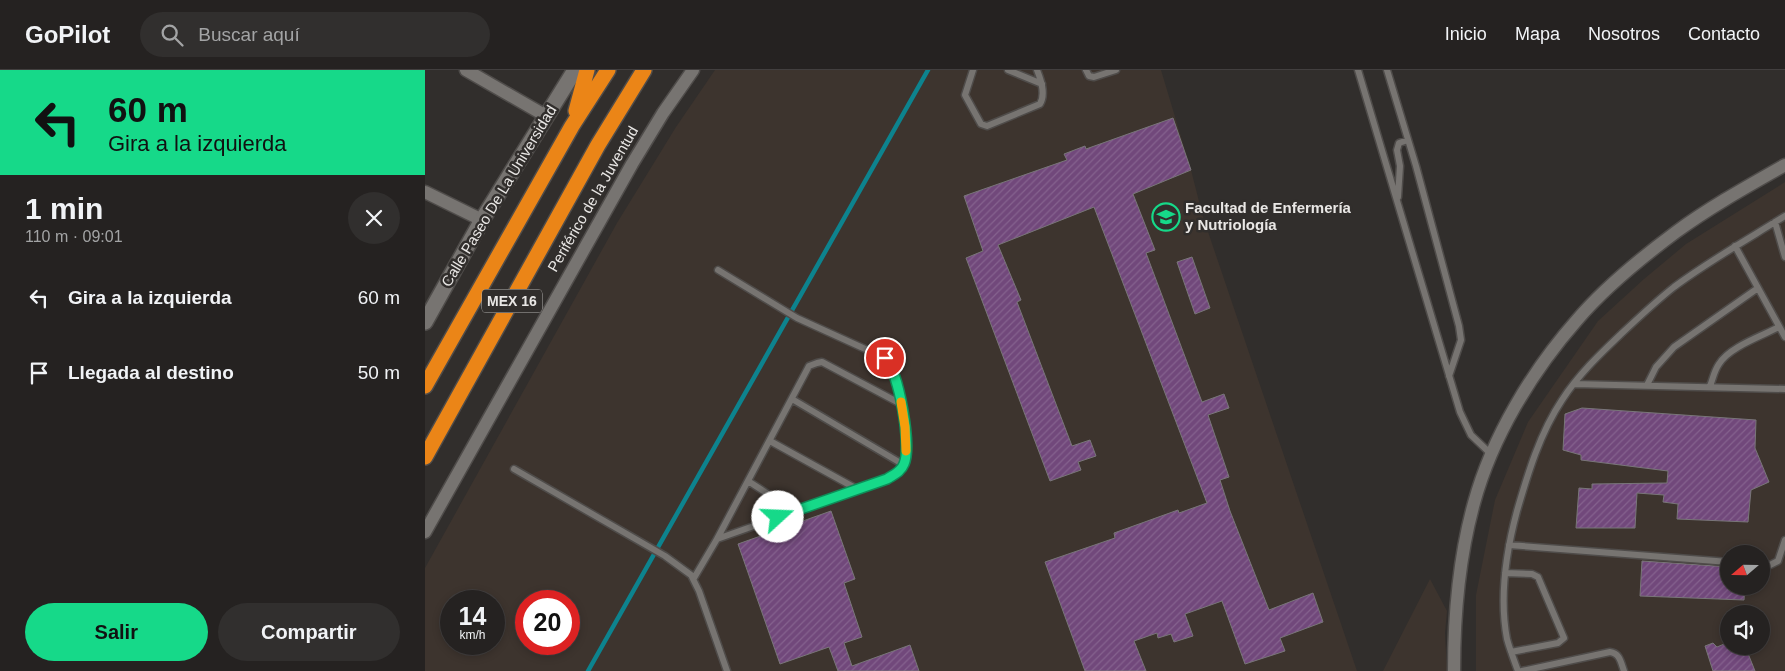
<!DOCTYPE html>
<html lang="es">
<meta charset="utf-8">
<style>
:root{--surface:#252221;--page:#312f2e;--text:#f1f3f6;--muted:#a3a4a5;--line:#423f3f;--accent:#16d989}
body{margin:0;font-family:Arial,sans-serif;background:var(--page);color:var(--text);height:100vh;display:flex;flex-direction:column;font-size:19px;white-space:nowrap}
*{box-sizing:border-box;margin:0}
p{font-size:16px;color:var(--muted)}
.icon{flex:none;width:28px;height:28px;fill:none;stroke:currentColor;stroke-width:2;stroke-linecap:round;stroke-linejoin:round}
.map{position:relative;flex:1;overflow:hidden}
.sheet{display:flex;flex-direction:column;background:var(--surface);width:425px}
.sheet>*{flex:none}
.guide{background:#16d989;color:#111;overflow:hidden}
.needle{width:32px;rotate:250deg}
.tools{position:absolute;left:1295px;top:475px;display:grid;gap:10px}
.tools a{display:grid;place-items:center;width:50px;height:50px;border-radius:50%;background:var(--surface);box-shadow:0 2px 8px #0003,0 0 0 1px var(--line);font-size:25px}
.speed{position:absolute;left:15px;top:520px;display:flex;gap:10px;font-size:25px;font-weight:700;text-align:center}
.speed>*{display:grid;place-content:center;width:65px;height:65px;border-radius:50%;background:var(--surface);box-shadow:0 2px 8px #0003,0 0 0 1px var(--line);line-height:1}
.speed small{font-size:12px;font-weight:400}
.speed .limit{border:8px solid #d22;background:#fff;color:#111}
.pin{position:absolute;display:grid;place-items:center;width:42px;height:42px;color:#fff;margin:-21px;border:2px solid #fff;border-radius:50%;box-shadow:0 1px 5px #0007}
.me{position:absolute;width:55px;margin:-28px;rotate:70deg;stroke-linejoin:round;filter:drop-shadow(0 0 4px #0008)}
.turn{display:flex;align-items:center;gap:18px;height:105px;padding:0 25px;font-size:22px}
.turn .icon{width:65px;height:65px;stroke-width:2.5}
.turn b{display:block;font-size:35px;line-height:42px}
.round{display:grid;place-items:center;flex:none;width:52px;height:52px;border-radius:26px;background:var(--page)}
.summary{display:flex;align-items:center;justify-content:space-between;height:85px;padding:0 25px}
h1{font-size:30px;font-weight:600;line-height:38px}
.primary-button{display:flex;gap:10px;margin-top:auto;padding:10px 25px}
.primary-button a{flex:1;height:58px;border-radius:30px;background:var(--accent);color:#111;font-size:20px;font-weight:600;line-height:58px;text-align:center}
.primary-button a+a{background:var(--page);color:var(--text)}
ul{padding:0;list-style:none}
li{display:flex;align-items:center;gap:15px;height:75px;padding:0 25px}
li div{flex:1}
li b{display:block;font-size:19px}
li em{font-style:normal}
header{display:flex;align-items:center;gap:30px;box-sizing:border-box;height:70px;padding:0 25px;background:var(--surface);border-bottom:1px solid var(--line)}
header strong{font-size:24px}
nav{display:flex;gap:28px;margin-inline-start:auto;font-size:18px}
.search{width:350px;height:45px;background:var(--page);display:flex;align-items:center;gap:12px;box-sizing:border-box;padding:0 18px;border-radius:28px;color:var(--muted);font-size:19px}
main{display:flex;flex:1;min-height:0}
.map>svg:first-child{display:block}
.built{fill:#3d342e;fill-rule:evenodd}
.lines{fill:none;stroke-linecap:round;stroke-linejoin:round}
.stream{stroke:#0d838e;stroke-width:4.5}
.building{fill:url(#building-hatch);stroke:#797679}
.lane-casing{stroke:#4f4c4a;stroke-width:9}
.street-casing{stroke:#4f4c4a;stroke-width:15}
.secondary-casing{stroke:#4f4c4a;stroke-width:18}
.highway-casing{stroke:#4f4c4a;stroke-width:18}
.lane{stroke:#777471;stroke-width:6}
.street{stroke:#777471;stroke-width:12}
.secondary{stroke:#777471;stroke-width:15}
.highway{stroke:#eb8517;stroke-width:15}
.route-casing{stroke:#0e8d59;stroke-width:12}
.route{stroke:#16d989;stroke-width:9}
.slow{stroke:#f59e0b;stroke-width:9}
.labels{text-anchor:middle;stroke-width:5;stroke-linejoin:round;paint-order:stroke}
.shield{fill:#312e2c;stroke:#b2b0ae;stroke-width:1}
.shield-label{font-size:14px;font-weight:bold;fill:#e9e7e5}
.street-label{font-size:15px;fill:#e9e7e5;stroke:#312e2c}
.poi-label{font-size:15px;font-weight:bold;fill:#e9e7e5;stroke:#312e2c;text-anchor:start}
</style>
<header>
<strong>GoPilot</strong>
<div class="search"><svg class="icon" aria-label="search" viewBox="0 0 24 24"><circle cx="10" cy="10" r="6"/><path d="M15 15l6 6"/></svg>Buscar aquí</div>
<nav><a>Inicio</a><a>Mapa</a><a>Nosotros</a><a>Contacto</a></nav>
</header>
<main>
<section class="sheet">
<div class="guide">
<div class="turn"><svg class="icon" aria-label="left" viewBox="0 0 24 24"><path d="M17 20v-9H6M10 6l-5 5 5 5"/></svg><div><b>60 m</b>Gira a la izquierda</div></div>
</div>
<div class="summary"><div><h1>1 min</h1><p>110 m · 09:01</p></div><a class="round"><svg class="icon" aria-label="close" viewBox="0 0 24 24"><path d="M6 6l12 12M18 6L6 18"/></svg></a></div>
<ul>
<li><svg class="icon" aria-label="left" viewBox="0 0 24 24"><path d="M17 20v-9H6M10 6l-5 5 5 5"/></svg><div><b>Gira a la izquierda</b></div><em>60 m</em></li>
<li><svg class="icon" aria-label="arrive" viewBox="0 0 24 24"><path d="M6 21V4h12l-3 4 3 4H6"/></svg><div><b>Llegada al destino</b></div><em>50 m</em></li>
</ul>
<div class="primary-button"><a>Salir</a><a>Compartir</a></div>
</section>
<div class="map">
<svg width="1360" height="601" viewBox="0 0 1360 601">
<defs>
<pattern id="building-hatch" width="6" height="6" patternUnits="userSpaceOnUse" patternTransform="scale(1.25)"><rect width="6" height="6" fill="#71487b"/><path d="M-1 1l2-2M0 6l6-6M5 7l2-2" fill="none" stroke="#85628e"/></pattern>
</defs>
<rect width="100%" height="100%" fill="#312e2c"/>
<!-- built -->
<path class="built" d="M290 0H736L766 100 778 147 932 601H0V498L192 153 251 57ZM26 531H69V574H26ZM101 531H144V574H101Z
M1360 112V601H1051V525L1070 430 1103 352 1173 251 1219 209 1261 174ZM1304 484H1336V516H1304ZM1304 544H1336V576H1304Z
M1005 509 1022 541 1020 563 1022 601H958Z"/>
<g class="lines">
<!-- stream -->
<path class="stream" d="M163 601 503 0"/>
</g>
<!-- building -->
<path class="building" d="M748 48 766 100 708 124 730 180 721 183 777 332 799 324 804 338 783 345 804 407 795 410 805 441 844 540 888 523 898 552 855 568 860 581 820 594 797 531 760 544 768 566 749 572 746 564 733 568 732 563 709 571 721 601H660L620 492 690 468 689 463 753 440 754 443 782 433 669 137 573 175 596 230 592 232 647 376 665 370 671 386 653 392 656 400 625 411 541 188 558 181 539 126 642 90 639 84 660 76 661 79Z
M767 187 785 238 770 244 752 192Z
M1157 338 1331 350 1330 378 1344 412 1326 420 1323 452 1252 449 1253 434 1238 432 1239 425 1212 423 1210 458H1151L1154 418 1167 419V414L1242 413 1243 401 1156 390V385L1138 380 1140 344Z
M406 441 430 509 419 513 437 567 419 573 427 596 485 575 494 601H413L404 577 355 594 313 474Z
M1217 491 1304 497V516H1320L1319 530 1215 526Z
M1304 572V576H1320L1330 601H1288L1280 576 1288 573 1292 577Z"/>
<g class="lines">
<!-- lane casing -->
<g class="lane-casing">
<path id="lane" d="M548 0 540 25 556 54 562 56 615 34C621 24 616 10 612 0
M583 0 617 14
M661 0 664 6 669 7 691 0
M933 0 1035 342 1046 365 1067 385
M962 0 991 96 1034 256 1036 270 1024 306
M973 127 975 96 972 80 974 73 983 70
M1350 152 1360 187
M1310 176 1360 267
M1149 314 1360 319
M1222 315 1231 297 1249 277 1333 218
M1285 316C1288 309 1289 301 1294 294 1304 277 1337 266 1354 257
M367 329 479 395
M345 371 432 419
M89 399 240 486 266 505 274 521 302 601
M323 411 369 441
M292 469 462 409C468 405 476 402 479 394 487 376 474 301 460 288L372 248 293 200
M1084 475 1304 492
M1336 494 1345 495 1353 491 1360 470
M1080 503 1107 504 1113 507 1139 568 1133 573 1086 582
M269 508 292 469 384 296 392 293 397 292 476 334
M1093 601C1089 590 1085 580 1082 569 1074 527 1081 482 1092 441 1103 403 1115 363 1137 330 1153 305 1174 285 1195 265 1212 249 1230 232 1249 217 1284 191 1323 169 1360 146
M1097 601 1185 582C1195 583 1196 593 1199 601"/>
</g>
<!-- street casing -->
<g class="street-casing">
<path id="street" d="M41 0 121 46
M0 122 57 150
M0 462 207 94 238 43 268 0
M1029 601C1029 545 1034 487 1049 433 1067 367 1107 301 1152 250 1180 217 1216 188 1251 162 1285 137 1323 116 1360 95"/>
</g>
<!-- secondary casing -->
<g class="secondary-casing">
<path id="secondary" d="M0 252 57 150 150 0"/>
</g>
<!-- highway casing -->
<g class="highway-casing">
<path id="highway" d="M151 41 162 0
M0 316 147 56 183 0
M0 387 173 75 219 0"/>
</g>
<!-- lane -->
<use href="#lane" class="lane"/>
<!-- street -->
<use href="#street" class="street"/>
<!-- secondary -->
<use href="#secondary" class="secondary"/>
<!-- highway -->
<use href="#highway" class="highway"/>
</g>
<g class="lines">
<!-- route casing -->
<g class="route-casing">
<path id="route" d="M353 447 462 409C468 405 476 402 479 394 487 376 474 302 460 288"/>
</g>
<!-- route -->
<use href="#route" class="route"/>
<!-- slow -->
<path class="slow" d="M476 332 480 357 481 381"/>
</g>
<!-- icons -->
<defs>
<g id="school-ring" transform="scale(1.4375)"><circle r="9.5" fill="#312e2c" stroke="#16d989" stroke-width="1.5"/><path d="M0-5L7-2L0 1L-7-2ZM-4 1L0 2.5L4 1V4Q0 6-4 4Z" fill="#16d989"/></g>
</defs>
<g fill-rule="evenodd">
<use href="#school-ring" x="741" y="147"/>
</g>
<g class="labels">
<!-- shield labels -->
<rect class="shield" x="57" y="219.5" width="60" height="23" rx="4"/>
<g class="shield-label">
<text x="87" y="236">MEX 16</text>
</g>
<!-- street labels -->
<g class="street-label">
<text transform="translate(74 126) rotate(-59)" y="5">Calle Paseo De La Universidad</text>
<text transform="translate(168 129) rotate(-60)" y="5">Periférico de la Juventud</text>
</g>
<!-- poi labels -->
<g class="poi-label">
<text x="760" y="143">Facultad de Enfermería<tspan x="760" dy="17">y Nutriología</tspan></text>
</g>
</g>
</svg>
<div class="tools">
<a><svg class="needle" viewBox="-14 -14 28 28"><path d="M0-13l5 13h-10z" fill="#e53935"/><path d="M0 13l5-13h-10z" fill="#a3a4a5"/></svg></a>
<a><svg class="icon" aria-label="sound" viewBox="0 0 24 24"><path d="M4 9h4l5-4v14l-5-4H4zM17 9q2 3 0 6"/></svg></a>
</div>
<div class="speed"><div>14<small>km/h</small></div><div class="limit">20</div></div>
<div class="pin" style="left:460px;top:288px;background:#d93025"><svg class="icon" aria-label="arrive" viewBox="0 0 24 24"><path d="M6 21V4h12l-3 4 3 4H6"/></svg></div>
<svg class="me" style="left:353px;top:447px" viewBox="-20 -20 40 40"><circle r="19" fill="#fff"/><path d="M0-13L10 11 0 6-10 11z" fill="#16d989"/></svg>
</div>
</main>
